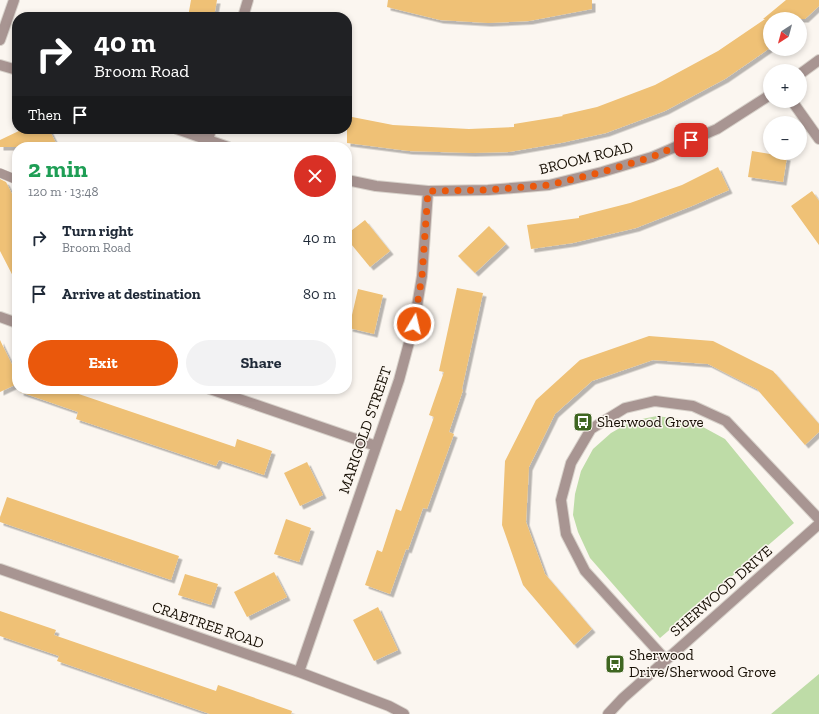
<!DOCTYPE html>
<meta charset="utf-8">
<style>
:root{--surface:#fff;--page:#f2f2f3;--text:#1f2937;--muted:#747a83;--accent:#ea580c}
body{margin:0;font-family:"Zilla Slab",serif;background:var(--page);color:var(--text);height:100vh;display:flex;flex-direction:column;font-size:15px;white-space:nowrap}
*{box-sizing:border-box;margin:0}
p{font-size:13px;color:var(--muted)}
.icon{flex:none;width:22px;height:22px;fill:none;stroke:currentColor;stroke-width:2;stroke-linecap:round;stroke-linejoin:round}
.map{position:relative;flex:1;overflow:hidden}
.sheet{position:absolute;left:12px;top:142px;width:340px;height:252px;display:flex;flex-direction:column;background:var(--surface);border-radius:16px;box-shadow:0 2px 6px #0003}
.sheet>*{flex:none}
.top-card{position:absolute;left:12px;top:12px;width:340px;height:122px;border-radius:16px;box-shadow:0 2px 6px #0003;background:#202124;color:#fff;overflow:hidden}
.needle{width:26px;rotate:216deg}
.buttons{position:absolute;left:763px;top:12px;display:grid;gap:8px}
.buttons a{display:grid;place-items:center;width:44px;height:44px;border-radius:50%;background:var(--surface);box-shadow:0 2px 6px #0003;font-size:20px}
.pin{position:absolute;display:grid;place-items:center;width:34px;height:34px;color:#fff;margin:-17px;border-radius:8px;box-shadow:0 2px 6px #0006}
.me{position:absolute;width:44px;margin:-22px;rotate:9deg;stroke-linejoin:round;filter:drop-shadow(0 0 3px #0008)}
.turn{display:flex;align-items:center;gap:14px;height:84px;padding:0 16px;font-size:18px}
.turn .icon{width:52px;height:52px;stroke-width:2.5}
.turn b{display:block;font-size:28px;line-height:34px}
.then{display:flex;align-items:center;height:38px;padding:0 16px;background:#0003;gap:8px;font-size:15px}
.round{display:grid;place-items:center;flex:none;width:42px;height:42px;border-radius:21px;background:var(--page)}
.summary{display:flex;align-items:center;justify-content:space-between;height:68px;padding:0 16px}
h1{font-size:24px;font-weight:800;line-height:30px;color:#1e9e55}
.button{display:flex;gap:8px;margin-top:auto;padding:8px 16px}
.button a{flex:1;height:46px;border-radius:24px;background:var(--accent);color:#fff;font-size:16px;font-weight:800;line-height:46px;text-align:center}
.button a+a{background:var(--page);color:var(--text)}
ul{padding:0;list-style:none}
li{display:flex;align-items:center;gap:12px;height:56px;padding:0 16px}
li div{flex:1}
li b{display:block;font-size:15px}
li em{font-style:normal}
.map>svg:first-child{display:block}
.green{fill:#bedca7}
.building{fill:#efc176;filter:url(#shadow)}
.lines{fill:none;stroke-linecap:round;stroke-linejoin:round}
.lane-casing{stroke:#d7d1ca;stroke-width:10}
.street-casing{stroke:#d7d1ca;stroke-width:12}
.lane{stroke:#a89592;stroke-width:9}
.street{stroke:#a89592;stroke-width:10}
.route{stroke:#ea580c;stroke-width:7;stroke-dasharray:0 12.6}
.labels{text-anchor:middle;stroke-width:3;stroke-linejoin:round;paint-order:stroke}
.street-label{font-size:15px;fill:#170f04;stroke:#fbf6f0}
.poi-label{font-size:15px;fill:#170f04;stroke:#fbf6f0;text-anchor:start}
</style>
<div class="map">
<svg width="819" height="714" viewBox="0 0 819 714">
<defs>
<filter id="shadow"><feDropShadow dx="3.5" dy="3.5" stdDeviation="0" flood-color="#0004"/></filter>
</defs>
<rect width="100%" height="100%" fill="#fbf6f0"/>
<!-- green -->
<path class="green" d="M657 416 679 419 703 427 725 439 794 523 660 638 590 558 578 532 573 515 575 494 581 471 593 449 611 433 632 421Z
M819 674V714H771Z"/>
<!-- building -->
<path class="building" d="M191 0H217L214 17H188Z
M388 0H592V9L529 21 488 23 440 20 387 7Z
M786 0H819V6L805 19H770V48L725 79 665 111 606 133 561 143 509 152 472 153 409 151 347 143V116L393 125 469 129 514 127V124L563 116 562 115 597 107 655 85 718 51 765 19H763Z
M23 129H49L58 147H0V140Z
M752 151 787 157 783 182 748 177Z
M718 167 729 190 692 206 636 228 573 243 531 249 527 225 579 218V216L630 203 682 185Z
M0 179 6 182 17 204V284L0 251Z
M812 191 819 201V245L791 206Z
M365 220 390 251 370 267 347 239V234Z
M489 226 506 244 475 273 458 256Z
M457 288 483 293 462 389 463 390 449 432 454 434 427 509 423 508 408 550 406 549 390 594 365 585 377 550 382 552 396 509 401 511 434 417 429 415 444 372 439 371Z
M358 289 383 295 374 334 349 328Z
M649 336 713 341 773 371 819 424V432L805 445 757 389 708 364 653 360 592 381 555 414 529 467 526 522 545 574 592 629 574 645 523 585 502 525 505 461 536 400 580 360Z
M0 340 17 375V384L0 392Z
M21 389H64L235 447 237 439 272 451 264 475 219 460 216 466 76 419 78 412 20 392Z
M307 462 323 495 300 506 284 473Z
M7 497 179 556 171 580 0 522V517Z
M286 519 311 528 299 562 274 554Z
M274 572 287 597 247 617 234 592Z
M185 574 218 584 211 605 178 595Z
M378 607 398 650 374 661 353 620Z
M0 611 56 630 54 635 216 691 218 685 292 711 291 714H210L57 661 59 656 0 636Z"/>
<g class="lines">
<!-- lane casing -->
<g class="lane-casing">
<path id="lane" d="M0 173 17 180"/>
</g>
<!-- street casing -->
<g class="street-casing">
<path id="street" d="M243 17 248 0
M0 40 14 0
M0 65 17 70
M800 74 819 60
M792 101 819 139
M177 129 228 147
M208 141 211 129
M347 180 376 186 428 191 488 190 549 185 602 172 652 157 717 129 770 95
M0 317 17 323
M210 389 376 446
M0 569 299 672 389 706 404 714
M666 660 585 571 566 534 561 500 571 463 591 429 625 408 655 401 693 406 726 421 819 519
M299 672 399 380 414 324 422 276 428 191
M608 714 623 698 666 660 819 524"/>
</g>
<!-- lane -->
<use href="#lane" class="lane"/>
<!-- street -->
<use href="#street" class="street"/>
</g>
<g class="lines">
<!-- route -->
<path class="route" d="M414 324 422 276 428 191 488 190 549 185 602 172 652 157 691 140"/>
</g>
<!-- icons -->
<defs>
<g id="bus-square" transform="scale(1)"><rect x="-9" y="-9" width="18" height="18" rx="4" fill="#3f6621" stroke="#fbf6f0"/><path d="M-5-6H5V4H4V6H2V4H-2V6H-4V4H-5ZM-3.5-4V0h7V-4ZM-3.5 1.2v1.5H-2V1.2ZM2 1.2v1.5H3.5V1.2Z" fill="#fff"/></g>
</defs>
<g fill-rule="evenodd">
<use href="#bus-square" x="583" y="422"/>
<use href="#bus-square" x="615" y="664"/>
</g>
<g class="labels">
<!-- street labels -->
<g class="street-label">
<text transform="translate(586 158) rotate(-14)" y="5">BROOM ROAD</text>
<text transform="translate(365 430) rotate(-71)" y="5">MARIGOLD STREET</text>
<text transform="translate(721 591) rotate(-41)" y="5">SHERWOOD DRIVE</text>
<text transform="translate(208 625) rotate(19)" y="5">CRABTREE ROAD</text>
</g>
<!-- poi labels -->
<g class="poi-label">
<text x="597" y="427">Sherwood Grove</text>
<text x="629" y="660">Sherwood<tspan x="629" dy="17">Drive/Sherwood Grove</tspan></text>
</g>
</g>
</svg>
<div class="buttons">
<a><svg class="needle" viewBox="-14 -14 28 28"><path d="M0-13l5 13h-10z" fill="#e53935"/><path d="M0 13l5-13h-10z" fill="#747a83"/></svg></a>
<a>+</a>
<a>−</a>
</div>
<div class="pin" style="left:691px;top:140px;background:#d93025"><svg class="icon" aria-label="arrive" viewBox="0 0 24 24"><path d="M6 21V4h12l-3 4 3 4H6"/></svg></div>
<svg class="me" style="left:414px;top:324px" viewBox="-20 -20 40 40"><circle r="17" fill="#ea580c" stroke="#fff" stroke-width="3"/><path d="M0-11L8 9 0 5-8 9z" fill="#fff"/></svg>
<div class="top-card">
<div class="turn"><svg class="icon" aria-label="right" viewBox="0 0 24 24"><path d="M7 20v-9h11M14 6l5 5-5 5"/></svg><div><b>40 m</b>Broom Road</div></div>
<div class="then">Then<svg class="icon" aria-label="arrive" viewBox="0 0 24 24"><path d="M6 21V4h12l-3 4 3 4H6"/></svg></div>
</div>
<section class="sheet">
<div class="summary"><div><h1>2 min</h1><p>120 m · 13:48</p></div><a class="round" style="background:#d93025;color:#fff"><svg class="icon" aria-label="close" viewBox="0 0 24 24"><path d="M6 6l12 12M18 6L6 18"/></svg></a></div>
<ul>
<li><svg class="icon" aria-label="right" viewBox="0 0 24 24"><path d="M7 20v-9h11M14 6l5 5-5 5"/></svg><div><b>Turn right</b><p>Broom Road</p></div><em>40 m</em></li>
<li><svg class="icon" aria-label="arrive" viewBox="0 0 24 24"><path d="M6 21V4h12l-3 4 3 4H6"/></svg><div><b>Arrive at destination</b></div><em>80 m</em></li>
</ul>
<div class="button"><a>Exit</a><a>Share</a></div>
</section>
</div>
